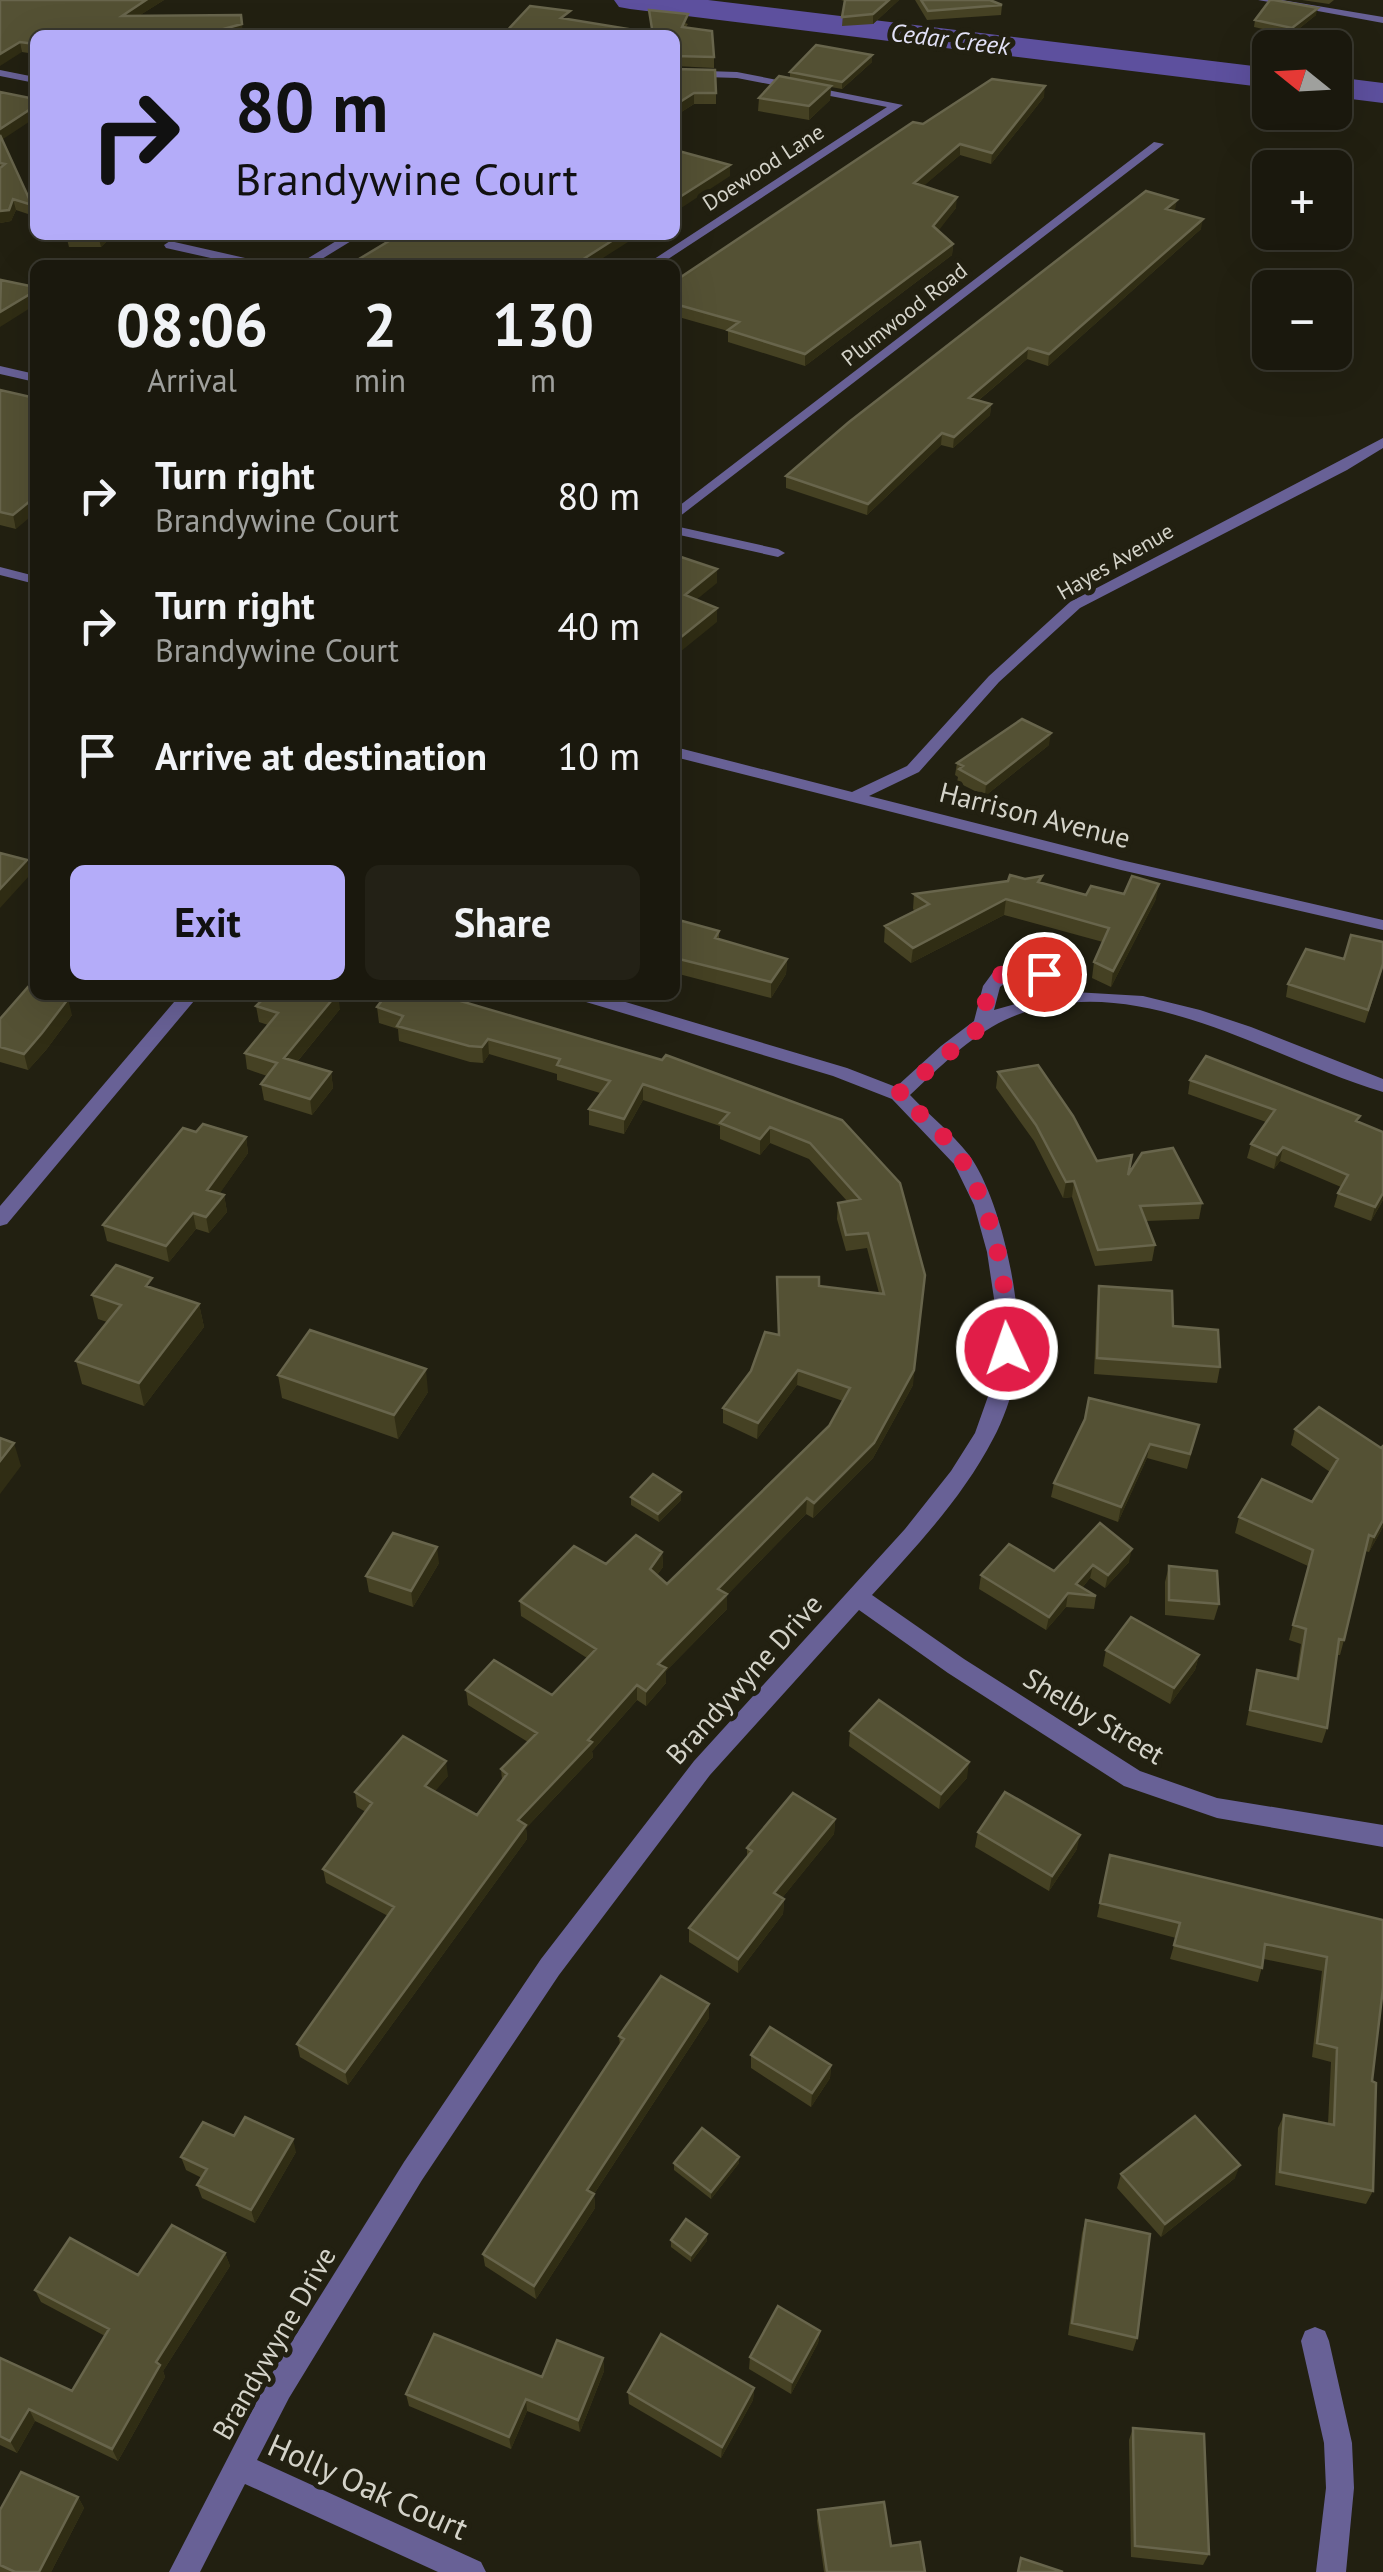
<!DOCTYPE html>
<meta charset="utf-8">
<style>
:root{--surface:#1a180d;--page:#232116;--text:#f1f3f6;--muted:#9fa09d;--line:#38372e;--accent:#b4acf9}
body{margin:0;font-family:"PT Sans",sans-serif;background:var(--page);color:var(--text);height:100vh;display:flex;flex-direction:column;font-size:38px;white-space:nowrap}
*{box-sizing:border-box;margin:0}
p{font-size:32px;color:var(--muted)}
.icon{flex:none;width:55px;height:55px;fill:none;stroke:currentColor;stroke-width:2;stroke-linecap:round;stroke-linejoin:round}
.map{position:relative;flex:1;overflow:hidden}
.panel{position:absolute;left:30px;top:260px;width:650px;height:740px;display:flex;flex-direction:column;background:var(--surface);border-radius:15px;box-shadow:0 10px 40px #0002,0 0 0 2px var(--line)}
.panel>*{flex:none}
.guide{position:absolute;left:30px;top:30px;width:650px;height:210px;border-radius:15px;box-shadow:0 10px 40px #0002,0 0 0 2px var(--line);background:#b4acf9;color:#111;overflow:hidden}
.needle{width:65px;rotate:288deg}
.controls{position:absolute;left:1252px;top:30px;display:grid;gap:20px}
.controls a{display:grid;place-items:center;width:100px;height:100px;border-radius:15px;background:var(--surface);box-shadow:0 10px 40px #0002,0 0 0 2px var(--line);font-size:50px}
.pin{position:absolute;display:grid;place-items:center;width:85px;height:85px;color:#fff;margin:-42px;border:5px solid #fff;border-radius:50%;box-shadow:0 2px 10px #0007}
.me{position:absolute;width:110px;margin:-55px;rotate:357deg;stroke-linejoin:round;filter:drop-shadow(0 0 8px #0008)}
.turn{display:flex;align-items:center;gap:35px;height:210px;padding:0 40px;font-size:45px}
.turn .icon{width:130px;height:130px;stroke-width:2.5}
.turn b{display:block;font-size:70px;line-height:85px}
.eta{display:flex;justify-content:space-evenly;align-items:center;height:170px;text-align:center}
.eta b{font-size:60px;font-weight:700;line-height:70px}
.button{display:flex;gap:20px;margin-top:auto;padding:20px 40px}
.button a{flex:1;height:115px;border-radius:15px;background:var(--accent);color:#111;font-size:40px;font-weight:700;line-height:115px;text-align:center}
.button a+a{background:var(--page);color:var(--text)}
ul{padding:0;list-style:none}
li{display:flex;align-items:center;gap:30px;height:130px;padding:0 40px}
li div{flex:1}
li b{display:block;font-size:38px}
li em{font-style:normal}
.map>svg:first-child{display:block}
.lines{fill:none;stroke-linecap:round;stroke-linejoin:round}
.river{fill:#5d509e;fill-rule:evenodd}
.street{fill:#686196;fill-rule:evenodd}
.wall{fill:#454123}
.shaded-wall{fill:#302d14}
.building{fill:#545134;stroke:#68654c;stroke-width:2.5}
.route{stroke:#e11d48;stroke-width:18;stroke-dasharray:0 32.4}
.labels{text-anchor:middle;stroke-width:10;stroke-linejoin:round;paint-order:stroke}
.far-street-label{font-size:22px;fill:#d4d3c9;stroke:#222011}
.far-water-label{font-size:25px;font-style:italic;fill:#e2e1f7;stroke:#222011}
.street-label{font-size:28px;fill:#d4d3c9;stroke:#222011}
.near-street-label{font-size:32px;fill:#d4d3c9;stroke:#222011}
</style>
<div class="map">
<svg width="1383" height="2572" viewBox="0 0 1383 2572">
<rect width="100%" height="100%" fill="#222011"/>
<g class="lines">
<!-- river -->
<path class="river" d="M614 0H708L1270 68V88L630 9 619 7Z
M1335 77 1383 83V103L1335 97Z"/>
<!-- street -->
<path class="street" d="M1258 0H1282L1383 17V23Z
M0 70 35 77V83L0 76Z
M675 70 737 72 903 105 659 265H645L887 107 737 78 675 76Z
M1154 142 1164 144 675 520V509Z
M346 235H361L312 265H297Z
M170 241 263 262 265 265H242L166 248 164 245Z
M0 366 35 374V382L0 374Z
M1383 438V448L1347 470 1080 608 999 682 919 772 869 796 1121 860 1383 920V930L1121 870 675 757V747L852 792 907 766 989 676 1070 602Z
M675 526 778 549 785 553 778 557 675 534Z
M0 567 35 576V584L0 575Z
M1011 964H1023L1043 970 1074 992 1143 996 1200 1010 1251 1027 1383 1079V1092C1267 1058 1129 962 1005 1020 969 1037 939 1068 910 1095 929 1115 952 1133 969 1155 1002 1199 1027 1320 1016 1375 1012 1395 1003 1421 993 1439 963 1497 916 1547 872 1595L964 1659 1140 1771 1217 1798 1383 1825V1847L1217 1818 1124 1786 948 1673 859 1610 710 1775 559 1975 422 2180 289 2398 257 2460 481 2562 486 2572H438L245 2484 200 2572H169L269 2378 404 2162 541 1959 694 1761 905 1529 951 1471 975 1433 996 1374 998 1325 987 1252 974 1205 954 1164 892 1099 833 1076 576 999 573 995H602L847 1068 896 1087 941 1046 974 1021 983 986 994 971ZM1014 975 1030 978 1054 993 994 1010 1000 987Z
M180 995H199L7 1224 0 1226V1206Z
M1315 2327 1325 2331 1329 2341 1352 2443 1354 2488 1346 2572H1316L1326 2488 1324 2443 1301 2341 1305 2331Z"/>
</g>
<!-- wall -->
<path class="wall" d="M0 0H164L140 15 243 35H35V54L22 52Z
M841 0H899L873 24 842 26 844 1Z
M915 0H990L1002 5 1001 15 927 20Z
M1302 0H1334L1329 4Z
M649 10 688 24 686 27 714 57V68L675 66V35H652Z
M1316 15 1291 35 1254 27 1255 20Z
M872 55V62L842 89 831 87 830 100 809 120 758 111 759 98 790 78V72Z
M675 69 716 93V104H694L675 116Z
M0 92 2 139 32 205 34 216 16 210 11 221 0 223Z
M1044 97 991 164 960 155 923 186 956 208 938 230 953 244 952 255 805 366 728 342V331L675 316V281L923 124Z
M1175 210 1201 229 1048 366 1027 359 979 400 991 404 990 415 953 448 941 445 867 515 786 488V476Z
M66 235H113L101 247H69Z
M247 235H291L281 242Z
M0 390 16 529 0 525Z
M1049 745 985 796 957 782 958 777 955 775 957 763Z
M1042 876 1041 883 1086 895 1124 894 1156 899 1111 987 1092 978 1094 962 1103 942 1004 915 911 963 884 942 885 926 915 911 913 909 914 894Z
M675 920 719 931V939L787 959 786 974 771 998 675 973Z
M1344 959 1383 967 1365 1023 1286 997 1288 984Z
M256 1006 340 1009 297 1062 331 1072 333 1088 312 1115 264 1100 261 1084 267 1076 247 1069 245 1053 268 1025 259 1022Z
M377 1007 842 1120 913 1385 873 1458 813 1518 806 1514 727 1595V1609L666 1671V1683L646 1706 637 1700 592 1751 593 1757 526 1828 527 1839 348 2085 300 2057 297 2044 388 1916 326 1883 323 1869 366 1812 357 1807 355 1792 448 1776 434 1791 477 1815 502 1780 501 1769 528 1742 468 1705 466 1690 552 1695 587 1658 521 1616 520 1601 606 1564 662 1552 663 1567 657 1575 667 1584 829 1426 843 1401 797 1385 757 1439 723 1423V1408L778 1334 777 1277 819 1286 879 1293 867 1248 846 1251 837 1219 838 1203 847 1201 809 1159 770 1143 760 1155 720 1139V1126L643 1100 624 1134 589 1125V1109L600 1093 557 1080V1074L489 1054 483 1063 470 1062 399 1041 398 1029 379 1023Z
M72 1015 46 1050 28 1070 0 1062V1019Z
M998 1072 1097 1161 1202 1203 1199 1219 1146 1221 1155 1245 1152 1261 1095 1266 1072 1197 1063 1198 1034 1141 996 1088Z
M1190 1080 1358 1122 1383 1132V1200L1371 1221 1334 1207 1338 1193 1341 1187 1280 1161 1274 1169 1247 1158 1251 1144 1266 1122 1188 1094Z
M196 1132 246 1137 248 1153 219 1194 224 1195 227 1212 209 1233 196 1229 169 1262 107 1241 103 1225Z
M1099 1286 1220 1367 1217 1383 1094 1374 1097 1302Z
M155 1289 199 1304 204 1327 144 1406 82 1384 76 1361 107 1322 98 1319 92 1295Z
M278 1375 428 1392 398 1439 282 1398Z
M1199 1425 1187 1469 1147 1458 1118 1522 1051 1497 1054 1483Z
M1295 1429 1381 1448 1383 1527 1369 1552 1365 1551 1344 1640 1340 1655H1337L1327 1728 1322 1743 1246 1725 1257 1670 1296 1679 1301 1644 1289 1640 1308 1566 1235 1533 1239 1517 1312 1502 1330 1472 1291 1445Z
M681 1492V1500L659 1522 631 1505V1497Z
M1100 1523 1129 1562 1105 1588 1090 1578 1082 1588 1096 1596 1094 1609 1066 1607 1046 1630 979 1589 981 1575 1054 1571Z
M439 1563 413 1607 369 1592 366 1576Z
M1169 1566 1219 1604 1214 1620 1165 1615V1582Z
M1106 1650 1199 1655 1195 1670 1170 1704 1103 1666Z
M850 1731 967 1778 939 1809 849 1746Z
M835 1819 834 1834 782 1898 784 1899 783 1914 738 1973 689 1942V1928L747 1857V1848Z
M978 1832 1077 1849 1049 1891 975 1847Z
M1110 1855 1383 1920 1372 2081 1373 2191 1366 2204 1275 2185 1278 2128 1284 2115 1328 2124 1331 2062 1312 2057 1322 1971 1264 1959 1258 1982 1170 1959 1176 1938 1097 1917Z
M709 2004V2018L594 2194 595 2208 536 2299 485 2266 483 2254 620 2046 619 2036Z
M751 2055 831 2065 830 2078 811 2107 751 2068Z
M234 2136 296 2152 255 2223 202 2198 197 2185 202 2178 186 2170 181 2157Z
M739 2157V2163L711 2199 674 2170V2163Z
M1121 2174 1235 2178 1161 2237 1117 2188Z
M1086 2220 1137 2338 1133 2351 1068 2335 1082 2233Z
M671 2240 707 2241 691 2262 671 2247Z
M225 2253 230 2266 163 2371 165 2377 118 2461 35 2421 17 2453 0 2445V2358L72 2391 105 2336 41 2302 35 2290 138 2275Z
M820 2331 818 2343 791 2394 749 2369 750 2357Z
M603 2358 604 2371 580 2432 527 2411 511 2449 409 2406 406 2394 542 2377Z
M754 2388 753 2400 721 2458 629 2404 628 2392Z
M1133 2428 1209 2554 1203 2565 1131 2557 1129 2440Z
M78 2497 84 2508 51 2572H0V2510Z
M818 2510 891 2546 925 2572H824L817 2521Z"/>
<!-- shaded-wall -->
<path class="shaded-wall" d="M146 0H164L123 26 122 16Z
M889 0H899L873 24V14Z
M1318 8 1316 15 1291 35 1292 28Z
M242 24 243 35H201Z
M20 42 22 52 0 66V54Z
M872 55V62L842 89V82Z
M831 86 830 100 809 120V106Z
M1045 86 1044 97 991 164 992 153Z
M694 93V104L675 116V105Z
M35 106V118L0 141V129Z
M960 144V155L913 195 914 183Z
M730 165V176L675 212V200Z
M957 197 956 208 933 238V226Z
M13 199 16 210 11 221 0 223V211Z
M1177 200 1175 210 1164 220 1166 209Z
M1203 219 1201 229 1048 366 1049 354Z
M98 235H113L101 247Z
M281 235H291L281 242Z
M621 235H639L592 265H574Z
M953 244 952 255 805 366V354Z
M35 291V305L0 327V312Z
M1028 348 1027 359 968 409 969 398Z
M991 404 990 415 953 448 954 437Z
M942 433 941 445 867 515 868 504Z
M35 497V513L16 529 13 515Z
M717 569V583L685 609V595Z
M717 608V622L675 656V642Z
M1051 733 1049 745 985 796 986 784Z
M27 860 30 875 0 908V889Z
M1159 884 1156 899 1111 987 1113 971Z
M1006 899 1004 915 911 963 913 948Z
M787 959 786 974 771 998V982Z
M336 995H338L340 1009 287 1074 284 1058Z
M68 999 72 1015 46 1050 28 1070 24 1054Z
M488 1039 489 1054 483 1063 482 1047Z
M331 1072 333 1088 312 1115 310 1099Z
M643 1084V1100L624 1134V1119Z
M770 1127V1143L760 1155V1139Z
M246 1137 248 1153 211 1206 207 1190Z
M1283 1147 1280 1161 1274 1169 1277 1155Z
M1074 1181 1072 1197 1063 1198 1066 1182Z
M1383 1193V1200L1371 1221 1375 1207Z
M224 1195 227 1212 209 1233 206 1217Z
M193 1213 196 1229 169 1262 166 1246Z
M925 1275 913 1385 873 1458 813 1518 814 1503Z
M199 1304 204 1327 144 1406 139 1383Z
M426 1369 428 1392 398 1439 394 1415Z
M798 1370 797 1385 757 1439 758 1423Z
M14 1443 21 1466 0 1494V1461Z
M1150 1444 1147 1458 1118 1522 1121 1507Z
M681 1492V1500L659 1522 658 1514Z
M807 1498 806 1514 727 1595V1609L666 1671V1683L646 1706V1691L658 1664 718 1589Z
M1383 1520V1527L1369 1552 1374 1537Z
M437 1547 439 1563 413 1607 411 1591Z
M1132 1549 1129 1562 1105 1588 1108 1575Z
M662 1552 663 1567 650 1584V1569Z
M1093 1565 1090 1578 1077 1594 1076 1584Z
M1068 1593 1066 1607 1046 1630 1049 1617Z
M1199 1655 1195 1670 1170 1704 1174 1688Z
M637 1685V1700L592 1751 593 1757 526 1828 527 1839 348 2085 345 2072 518 1820Z
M446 1761 448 1776 427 1801 425 1786Z
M969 1762 967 1778 939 1809 941 1794Z
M835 1819 834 1834 774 1908V1893Z
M1080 1835 1077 1849 1049 1891 1052 1876Z
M784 1899 783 1914 738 1973V1959Z
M709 2004V2018L588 2203 587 2190Z
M831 2065 830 2078 811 2107 812 2093Z
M293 2139 296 2152 255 2223 251 2210Z
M739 2157V2163L711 2199V2192Z
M1240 2165 1235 2178 1161 2237 1165 2224Z
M594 2194 595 2208 536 2299 534 2286Z
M707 2234V2241L691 2262V2255Z
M225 2253 230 2266 163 2371 165 2377 118 2461 112 2449 156 2362Z
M820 2331 818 2343 791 2394 792 2382Z
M603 2358 604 2371 580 2432 578 2420Z
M754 2388 753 2400 721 2458 722 2447Z
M526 2399 527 2411 511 2449 509 2437Z
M29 2409 35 2421 17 2453 10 2441Z
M78 2497 84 2508 51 2572H39Z"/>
<!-- building -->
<path class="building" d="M0 0H146L122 16 241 15 242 24 201 35H35V44L20 42 0 54Z
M845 0H889L873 14 842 17Z
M921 0H990L1002 5 928 11Z
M1270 0H1274L1318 8 1292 28 1255 20Z
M530 6 570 11 561 18 641 31 633 35H503Z
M649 10 688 14 682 27 712 31 714 57 675 56V35H653Z
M816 45 872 55 842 82 790 72Z
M675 69 715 70 716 93H694L675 105Z
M779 76 831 86 809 106 759 98Z
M992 79 1045 86 992 153 960 144 914 183 957 197 933 226 953 244 805 354 728 330 739 322 675 304V281L913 122 923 124Z
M0 92 35 99V106L0 129Z
M0 135 32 205 13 199 9 210 0 211V168L5 164 0 163Z
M675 150 730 165 675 200Z
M1146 191 1177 200 1166 209 1203 219 1049 354 1028 348 969 398 991 404 954 437 942 433 868 504 786 476 849 422Z
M399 235H621L574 265H349Z
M1 280 35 287V291L0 312Z
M0 390 35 398V497L13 515 0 512Z
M678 556 717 569 685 595 717 608 675 642V558Z
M1022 719 1051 733 986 784 959 769 963 766 957 763Z
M0 853 27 860 0 889Z
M1010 875 1025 879 1042 876 1038 882 1086 895 1091 886 1124 894 1132 876 1159 884 1113 971 1094 962 1109 928 1006 899 913 948 885 926 929 904 914 894 1008 881Z
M675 919 719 931 715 938 787 959 771 982 675 958Z
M1351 935 1383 942V964L1368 1010 1288 984 1306 949 1344 959Z
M28 987 35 989V995H54L68 999 42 1033 24 1054 0 1047V1019Z
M267 995H336L284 1058 331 1072 310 1099 261 1084 277 1063 245 1053 278 1013 256 1006Z
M386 995H440L662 1060 666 1055 842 1120 900 1183 925 1275 914 1370 874 1443 814 1503 807 1498 718 1589 727 1594 658 1664 666 1668 646 1691 637 1685 588 1740 592 1742 518 1820 526 1825 345 2072 297 2044 394 1907 323 1869 372 1803 355 1792 403 1736 446 1761 425 1786 477 1815 507 1774 501 1769 537 1733 466 1690 494 1660 552 1695 596 1649 520 1601 574 1546 606 1564 636 1535 662 1552 650 1569 667 1584 829 1426 850 1388 798 1370 758 1423 723 1408 751 1371 765 1332 779 1335 777 1277H819V1286L884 1294 868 1233 846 1235 838 1203 860 1199 810 1143 770 1127 760 1139 720 1123 729 1113 643 1084 624 1119 589 1109 610 1081 557 1065 560 1059 488 1039 482 1047 469 1046 397 1026 403 1016 377 1007Z
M1206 1056 1360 1116 1356 1121 1383 1132V1193L1375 1207 1338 1193 1348 1175 1283 1147 1277 1155 1251 1144 1275 1110 1190 1080Z
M1038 1065 1073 1116 1097 1161 1132 1155 1128 1175 1142 1153 1173 1148 1202 1203 1140 1206 1155 1245 1098 1250 1074 1181 1066 1182 1036 1125 998 1072Z
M203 1124 246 1137 207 1190 224 1195 206 1217 193 1213 166 1246 103 1225 183 1128 196 1132Z
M116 1265 152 1278 146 1286 199 1304 139 1383 76 1361 121 1305 92 1295Z
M1099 1286 1172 1291 1173 1326 1218 1330 1220 1367 1097 1358Z
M310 1330 426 1369 394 1415 278 1375Z
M1089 1398 1199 1425 1190 1454 1150 1444 1121 1507 1054 1483 1085 1419Z
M1319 1407 1381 1448 1383 1446V1520L1374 1537 1369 1535 1344 1640 1339 1639 1327 1728 1250 1710 1257 1670 1298 1679 1306 1629 1293 1625 1313 1550 1239 1517 1262 1479 1312 1502 1338 1459 1295 1429Z
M0 1438 14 1443 0 1461Z
M653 1474 681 1492 658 1514 631 1497Z
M1100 1523 1132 1549 1108 1575 1093 1565 1076 1584 1096 1596 1068 1593 1049 1617 981 1575 1009 1544 1054 1571Z
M393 1533 437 1547 411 1591 366 1576Z
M1169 1566 1217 1571 1219 1604 1169 1600Z
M1131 1617 1199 1655 1174 1688 1106 1650Z
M879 1700 969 1762 941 1794 850 1731Z
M1005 1792 1080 1835 1052 1876 978 1832Z
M793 1793 835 1819 774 1893 784 1899 738 1959 689 1928 752 1851 747 1848Z
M1110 1855 1383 1920V1988L1372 2081 1376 2083 1373 2191 1280 2172 1284 2115 1334 2125 1337 2048 1317 2043 1327 1957 1265 1944 1262 1968 1174 1945 1180 1923 1100 1903Z
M661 1976 709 2004 587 2190 594 2194 534 2286 483 2254 624 2039 619 2036Z
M770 2027 831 2065 812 2093 751 2055Z
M1195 2116 1240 2165 1165 2224 1121 2174Z
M245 2117 293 2139 251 2210 197 2185 207 2169 181 2157 203 2122 234 2136Z
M702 2128 739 2157 711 2192 674 2163Z
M686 2219 707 2234 691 2255 671 2240Z
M1086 2220 1150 2234 1137 2338 1072 2323Z
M172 2225 225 2253 156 2362 160 2365 112 2449 29 2409 10 2441 0 2436V2358L72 2391 109 2329 35 2290 70 2238 138 2275Z
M778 2306 820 2331 792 2382 750 2357Z
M434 2334 542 2377 557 2340 603 2358 578 2420 526 2399 509 2437 406 2394Z
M661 2334 754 2388 722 2447 628 2392Z
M1133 2428 1204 2434 1209 2554 1135 2546Z
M21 2472 78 2497 39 2572H15L0 2565V2510Z
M884 2502 891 2546 920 2542 925 2572H827L818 2510Z
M1021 2558 1063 2572H1018Z"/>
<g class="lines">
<!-- route -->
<path class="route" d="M1007 1349C1009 1287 995 1216 963 1162 948 1136 920 1115 898 1094L983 1025C986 980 998 961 1044 974"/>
</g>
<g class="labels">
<!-- far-street labels -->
<g class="far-street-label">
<text transform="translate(763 167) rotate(-33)" y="8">Doewood Lane</text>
<text transform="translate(904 314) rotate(-38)" y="8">Plumwood Road</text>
<text transform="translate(1115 561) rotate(-30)" y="8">Hayes Avenue</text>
</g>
<!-- far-water labels -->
<g class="far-water-label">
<text transform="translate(950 39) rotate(7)" y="9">Cedar Creek</text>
</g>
<!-- street labels -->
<g class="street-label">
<text transform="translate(1035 815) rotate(14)" y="10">Harrison Avenue</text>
<text transform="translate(744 1679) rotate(-48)" y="10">Brandywyne Drive</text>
<text transform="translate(1094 1716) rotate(31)" y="10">Shelby Street</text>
<text transform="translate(274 2343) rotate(-60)" y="10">Brandywyne Drive</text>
</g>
<!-- near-street labels -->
<g class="near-street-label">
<text transform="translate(368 2487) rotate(24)" y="11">Holly Oak Court</text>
</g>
</g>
</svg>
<div class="controls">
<a><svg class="needle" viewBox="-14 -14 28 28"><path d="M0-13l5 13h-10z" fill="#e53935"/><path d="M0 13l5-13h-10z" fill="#9fa09d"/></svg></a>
<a>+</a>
<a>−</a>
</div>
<div class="pin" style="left:1044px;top:974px;background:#d93025"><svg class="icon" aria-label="arrive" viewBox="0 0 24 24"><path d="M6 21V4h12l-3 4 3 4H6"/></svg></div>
<svg class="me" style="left:1007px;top:1349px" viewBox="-20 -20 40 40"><circle r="17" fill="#e11d48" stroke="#fff" stroke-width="3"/><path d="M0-11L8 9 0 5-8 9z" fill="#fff"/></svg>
<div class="guide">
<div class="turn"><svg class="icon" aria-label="right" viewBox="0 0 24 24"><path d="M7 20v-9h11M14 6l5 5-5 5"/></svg><div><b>80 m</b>Brandywine Court</div></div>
</div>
<section class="panel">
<div class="eta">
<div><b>08:06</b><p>Arrival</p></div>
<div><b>2</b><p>min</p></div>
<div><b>130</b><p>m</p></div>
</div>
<ul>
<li><svg class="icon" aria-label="right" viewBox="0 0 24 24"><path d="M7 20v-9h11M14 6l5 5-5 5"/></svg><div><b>Turn right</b><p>Brandywine Court</p></div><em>80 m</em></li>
<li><svg class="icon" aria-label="right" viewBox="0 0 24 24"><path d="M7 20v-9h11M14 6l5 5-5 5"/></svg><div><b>Turn right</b><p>Brandywine Court</p></div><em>40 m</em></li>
<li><svg class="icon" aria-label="arrive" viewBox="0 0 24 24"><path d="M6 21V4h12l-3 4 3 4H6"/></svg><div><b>Arrive at destination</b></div><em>10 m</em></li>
</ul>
<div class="button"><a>Exit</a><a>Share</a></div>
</section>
</div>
